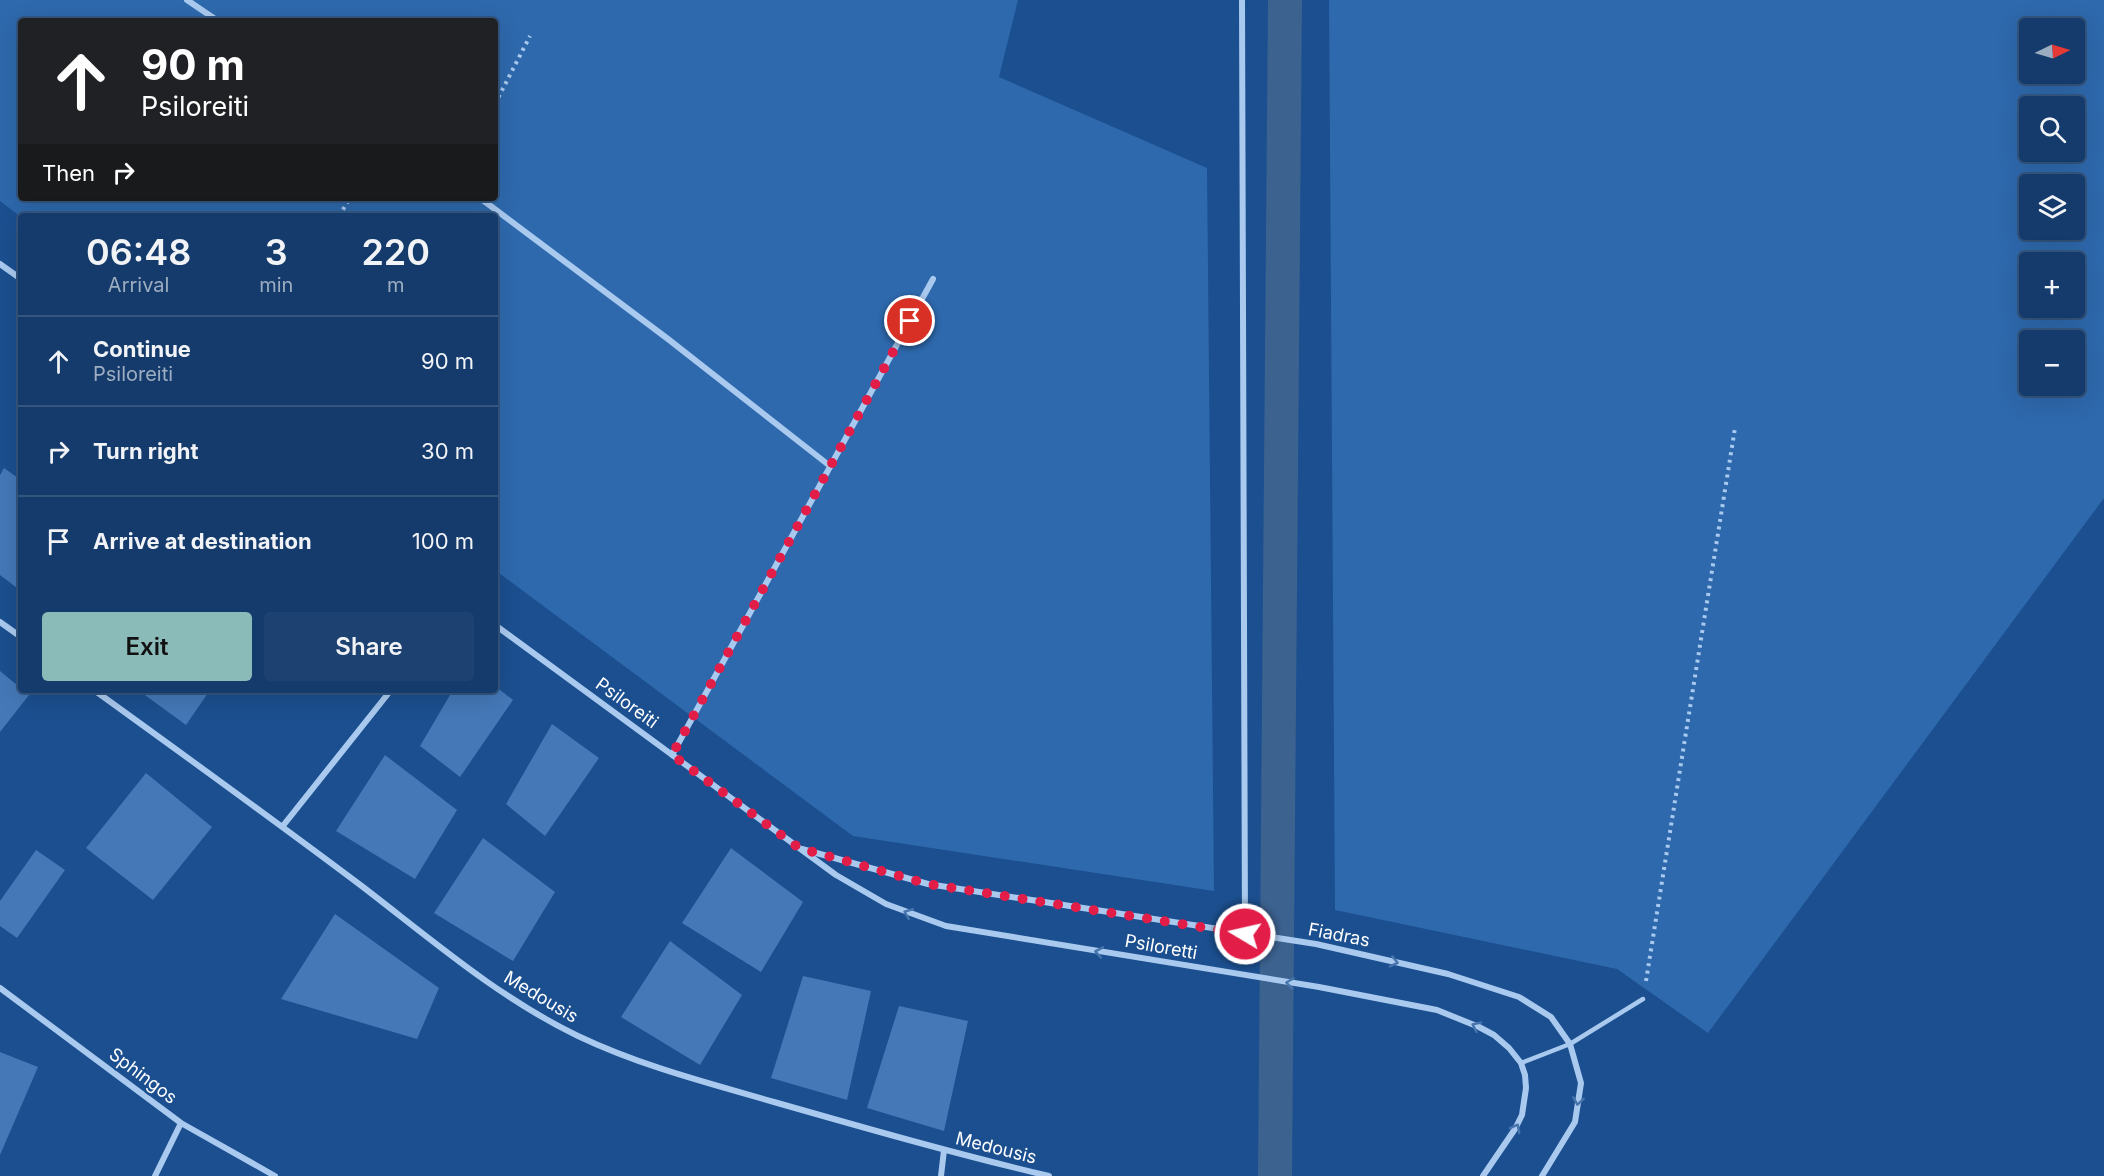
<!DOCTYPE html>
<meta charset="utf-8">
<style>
:root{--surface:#143b6b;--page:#1d4271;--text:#f1f3f6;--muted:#9dadc1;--line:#33557e;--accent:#8bbbb9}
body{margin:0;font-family:Inter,sans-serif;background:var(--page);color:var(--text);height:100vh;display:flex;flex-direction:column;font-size:22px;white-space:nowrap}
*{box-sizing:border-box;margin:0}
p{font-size:20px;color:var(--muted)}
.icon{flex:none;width:33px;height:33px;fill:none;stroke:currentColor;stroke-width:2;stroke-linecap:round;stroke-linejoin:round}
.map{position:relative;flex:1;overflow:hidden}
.details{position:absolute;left:18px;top:213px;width:480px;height:480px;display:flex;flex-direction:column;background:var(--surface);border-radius:6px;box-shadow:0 6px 24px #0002,0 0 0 2px var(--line)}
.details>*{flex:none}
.hud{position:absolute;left:18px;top:18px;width:480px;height:183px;border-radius:6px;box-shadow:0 6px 24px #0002,0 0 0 2px var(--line);background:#202124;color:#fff;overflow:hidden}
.needle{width:39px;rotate:85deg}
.tools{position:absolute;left:2019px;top:18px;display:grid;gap:12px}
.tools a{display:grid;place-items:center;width:66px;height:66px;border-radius:6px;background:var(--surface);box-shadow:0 6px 24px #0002,0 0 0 2px var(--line);font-size:30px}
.pin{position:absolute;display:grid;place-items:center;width:51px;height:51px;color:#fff;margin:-26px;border:3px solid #fff;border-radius:50%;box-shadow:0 2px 6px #0007}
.me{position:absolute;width:66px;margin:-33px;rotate:279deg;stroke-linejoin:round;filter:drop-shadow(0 0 4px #0008)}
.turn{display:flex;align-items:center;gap:21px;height:126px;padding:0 24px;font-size:27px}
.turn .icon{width:78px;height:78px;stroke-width:2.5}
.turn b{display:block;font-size:42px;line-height:51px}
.then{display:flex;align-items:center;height:57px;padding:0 24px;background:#0003;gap:12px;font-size:22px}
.eta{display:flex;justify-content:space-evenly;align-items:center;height:102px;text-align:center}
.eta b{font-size:36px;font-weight:600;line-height:42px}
.cta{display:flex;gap:12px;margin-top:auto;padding:12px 24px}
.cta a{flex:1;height:69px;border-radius:6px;background:var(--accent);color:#111;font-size:24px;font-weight:600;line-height:69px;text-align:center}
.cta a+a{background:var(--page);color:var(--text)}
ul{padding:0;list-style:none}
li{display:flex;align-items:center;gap:18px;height:90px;padding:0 24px;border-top:2px solid var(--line)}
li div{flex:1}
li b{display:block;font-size:22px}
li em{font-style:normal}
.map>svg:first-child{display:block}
.green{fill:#2e69ad;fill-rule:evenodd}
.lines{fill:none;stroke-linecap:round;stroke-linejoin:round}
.canal{stroke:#3c6290;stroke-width:34}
.building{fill:#4478b7}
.path{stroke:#a9c9ee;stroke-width:4;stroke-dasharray:3 4.5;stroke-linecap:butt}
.lane{stroke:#a9c9ee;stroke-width:4.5}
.street{stroke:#a9c9ee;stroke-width:6}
.oneway{stroke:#4674ac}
.route{stroke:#e11d48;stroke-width:10;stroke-dasharray:0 18}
.labels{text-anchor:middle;stroke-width:5;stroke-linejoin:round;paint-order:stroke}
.street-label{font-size:18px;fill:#fff;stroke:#1b4f8f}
</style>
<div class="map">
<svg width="2104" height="1176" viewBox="0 0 2104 1176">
<rect width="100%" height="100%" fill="#1b4f8f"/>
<!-- green -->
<path class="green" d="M0 0H1018L999 77 1207 168 1214 891 853 836 495 570V216L21 217 0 201ZM21 21H495V198H21Z
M1329 0H2104V498L1708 1033 1617 969 1335 910ZM2030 28H2074V74H2030ZM2030 106H2074V152H2030ZM2030 184H2074V230H2030ZM2030 262H2074V308H2030ZM2030 340H2074V386H2030Z"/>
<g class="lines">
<!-- canal -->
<path class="canal" d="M1275 1176 1285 0"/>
</g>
<!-- building -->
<path class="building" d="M4 468 21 480V591L0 575V475Z
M0 671 29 695 0 732Z
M495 686 513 700 460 777 420 746 453 690H495Z
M138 690H210L186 725Z
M552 724 599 758 545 836 506 804Z
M385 755 457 810 415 879 336 831Z
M146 773 212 827 153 900 86 848Z
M483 838 555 892 513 961 434 913Z
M731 848 803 902 761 972 682 923Z
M36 850 65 870 17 938 0 926V901Z
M335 914 439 988 417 1039 281 999Z
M670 941 742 995 700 1065 621 1017Z
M803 976 871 991 847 1100 771 1078Z
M899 1006 968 1021 944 1131 867 1108Z
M0 1052 38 1067 0 1155Z"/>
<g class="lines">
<!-- path -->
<path class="path" d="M495 104 530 36
M339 216 350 198
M1646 981 1735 428"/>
<!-- lane -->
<path class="lane" d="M1521 1063 1570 1044 1643 999"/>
<!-- street -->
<path class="street" d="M187 0 218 21
M1242 0 1245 934
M480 198 668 339 830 466
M0 264 21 279
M0 622 21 637
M495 625 836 875 886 904 946 926 1319 987 1437 1010 1479 1027 1494 1035 1509 1048 1521 1063 1525 1075 1526 1088 1522 1115 1515 1129 1483 1176
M94 690C184 755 274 820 363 887 432 940 499 998 578 1036 641 1066 708 1083 774 1102 865 1128 956 1154 1049 1176
M672 755 933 279
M282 827 391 690
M802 849 928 884 1316 944 1448 974 1519 997 1551 1017 1570 1044 1581 1083 1575 1122 1542 1176
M0 988 181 1123 275 1176
M155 1176 181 1123
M941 1176 944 1150"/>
</g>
<!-- one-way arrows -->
<defs><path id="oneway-chevron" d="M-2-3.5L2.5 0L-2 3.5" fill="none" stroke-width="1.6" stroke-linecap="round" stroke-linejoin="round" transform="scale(1.5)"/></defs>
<g class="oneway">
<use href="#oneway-chevron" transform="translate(908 913) rotate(-158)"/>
<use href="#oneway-chevron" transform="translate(1099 952) rotate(-170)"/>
<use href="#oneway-chevron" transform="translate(1394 962) rotate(13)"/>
<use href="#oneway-chevron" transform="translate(1290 983) rotate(-172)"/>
<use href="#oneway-chevron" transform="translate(1476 1026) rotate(-155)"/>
<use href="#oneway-chevron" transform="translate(1578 1101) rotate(99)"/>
<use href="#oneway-chevron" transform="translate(1516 1128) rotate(-62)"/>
</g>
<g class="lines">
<!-- route -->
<path class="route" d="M910 321 672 755 799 848 928 884 1245 934"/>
</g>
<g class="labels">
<!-- street labels -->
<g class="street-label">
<text transform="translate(627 703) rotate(36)" y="6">Psiloreiti</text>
<text transform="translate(1339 935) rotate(11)" y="6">Fiadras</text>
<text transform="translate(1161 947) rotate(10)" y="6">Psiloretti</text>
<text transform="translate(541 997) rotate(31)" y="6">Medousis</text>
<text transform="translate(143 1076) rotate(37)" y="6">Sphingos</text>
<text transform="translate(996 1148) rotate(14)" y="6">Medousis</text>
</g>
</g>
</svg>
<div class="tools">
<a><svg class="needle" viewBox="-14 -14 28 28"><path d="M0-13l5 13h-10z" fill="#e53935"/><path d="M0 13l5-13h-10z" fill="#9dadc1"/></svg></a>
<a><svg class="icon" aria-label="search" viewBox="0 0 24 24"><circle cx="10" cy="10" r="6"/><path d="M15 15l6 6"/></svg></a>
<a><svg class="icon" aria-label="layers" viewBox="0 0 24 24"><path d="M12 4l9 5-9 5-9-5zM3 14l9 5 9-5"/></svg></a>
<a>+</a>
<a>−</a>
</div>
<div class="pin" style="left:910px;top:321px;background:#d93025"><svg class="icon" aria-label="arrive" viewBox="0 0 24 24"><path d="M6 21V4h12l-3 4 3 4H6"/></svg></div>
<svg class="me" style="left:1245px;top:934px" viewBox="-20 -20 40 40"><circle r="17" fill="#e11d48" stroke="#fff" stroke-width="3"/><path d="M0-11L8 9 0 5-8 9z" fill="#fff"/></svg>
<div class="hud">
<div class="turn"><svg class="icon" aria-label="ahead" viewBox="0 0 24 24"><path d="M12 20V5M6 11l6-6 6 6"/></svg><div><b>90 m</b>Psiloreiti</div></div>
<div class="then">Then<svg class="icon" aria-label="right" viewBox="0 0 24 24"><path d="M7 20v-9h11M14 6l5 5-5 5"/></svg></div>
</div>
<section class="details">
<div class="eta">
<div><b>06:48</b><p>Arrival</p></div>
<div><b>3</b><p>min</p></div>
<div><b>220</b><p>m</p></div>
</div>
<ul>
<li><svg class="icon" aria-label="ahead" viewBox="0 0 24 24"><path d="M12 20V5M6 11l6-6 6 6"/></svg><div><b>Continue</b><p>Psiloreiti</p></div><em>90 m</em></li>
<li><svg class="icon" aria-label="right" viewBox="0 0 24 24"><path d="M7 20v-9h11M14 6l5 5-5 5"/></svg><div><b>Turn right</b></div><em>30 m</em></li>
<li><svg class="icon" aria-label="arrive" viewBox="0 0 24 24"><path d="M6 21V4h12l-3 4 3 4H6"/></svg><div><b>Arrive at destination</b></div><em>100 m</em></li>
</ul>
<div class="cta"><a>Exit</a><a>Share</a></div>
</section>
</div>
